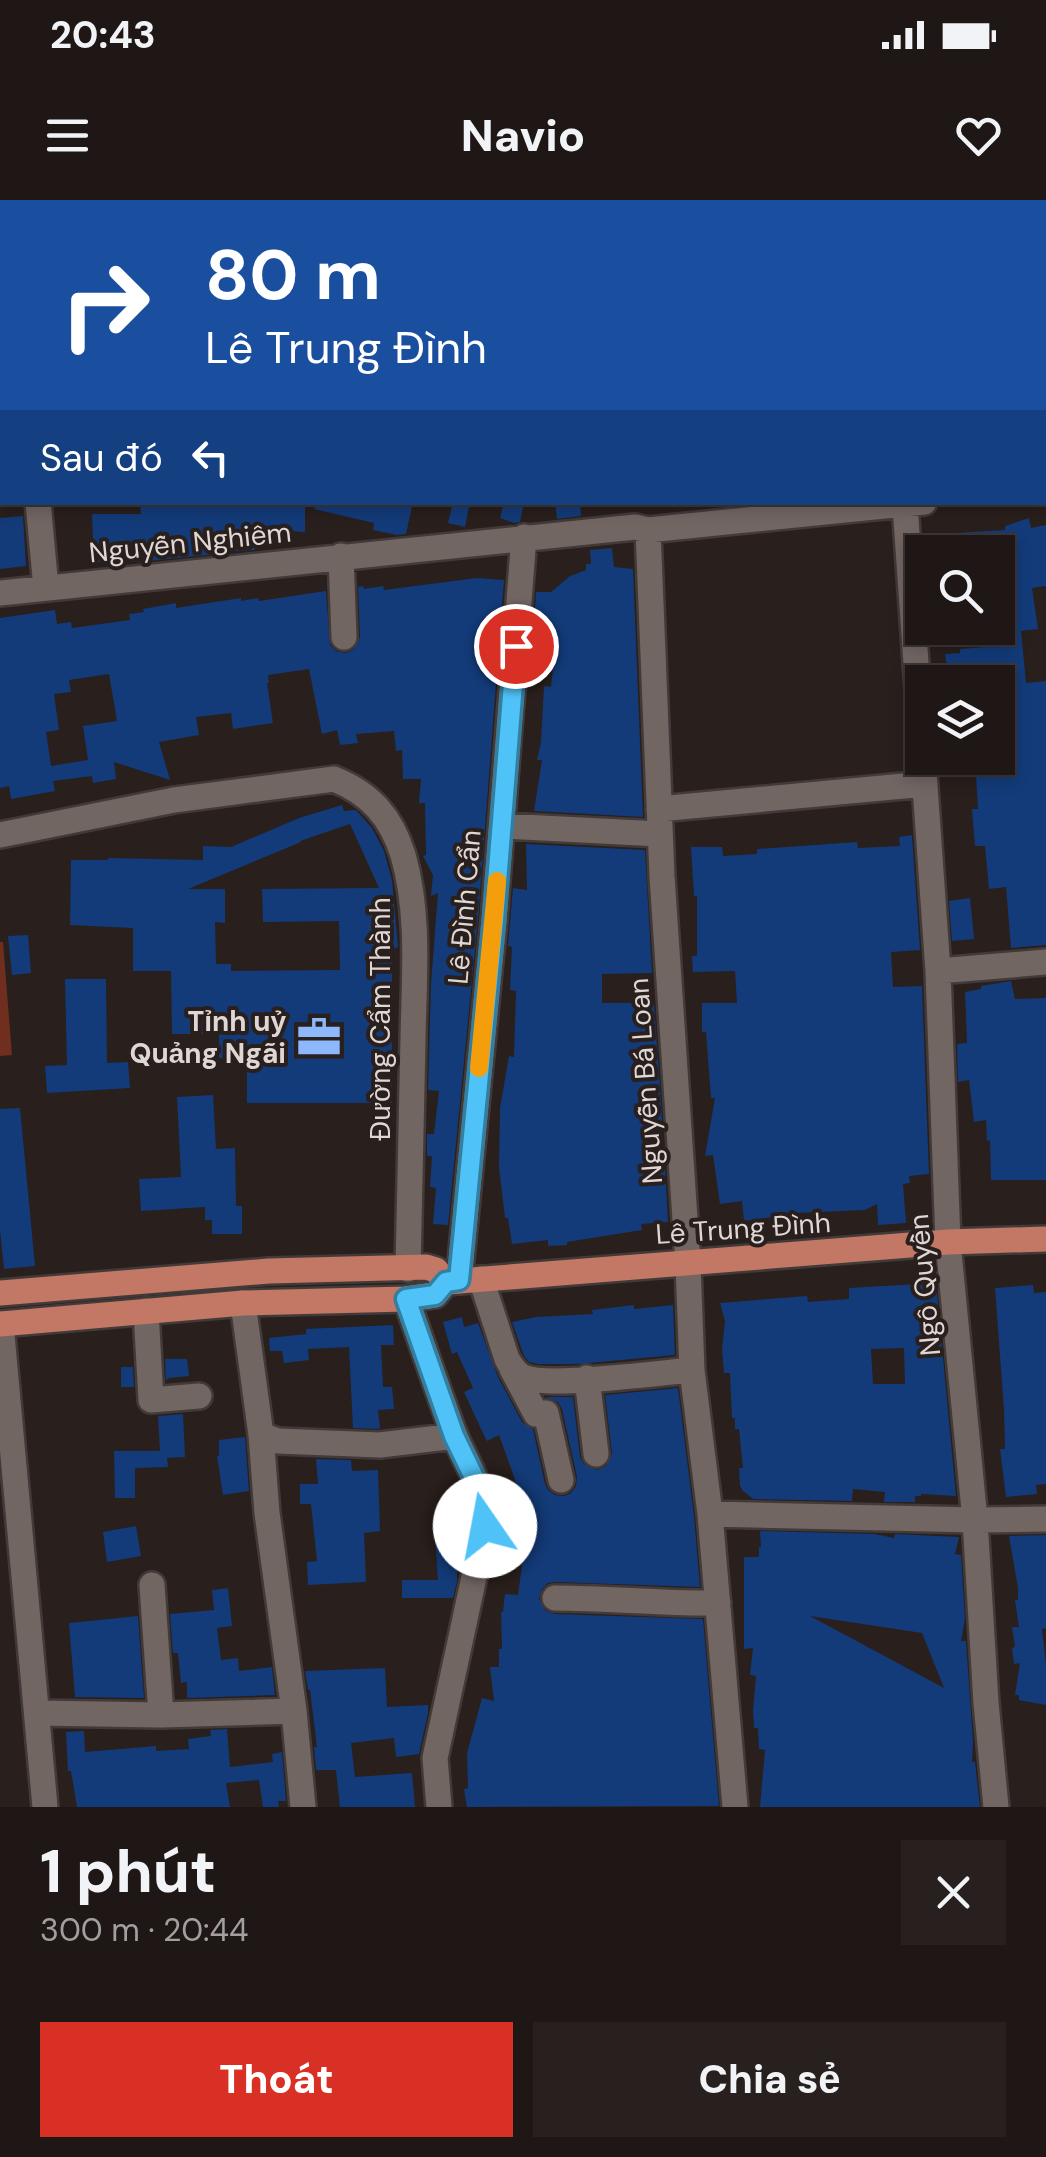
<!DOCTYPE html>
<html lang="vi">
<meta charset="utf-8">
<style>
:root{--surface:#1f1715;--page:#27201e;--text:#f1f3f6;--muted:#a19fa0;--line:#3c3634;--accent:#d93025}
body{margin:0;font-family:"DM Sans",sans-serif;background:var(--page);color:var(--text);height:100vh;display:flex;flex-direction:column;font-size:38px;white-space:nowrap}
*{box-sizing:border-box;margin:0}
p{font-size:32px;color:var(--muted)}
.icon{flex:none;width:55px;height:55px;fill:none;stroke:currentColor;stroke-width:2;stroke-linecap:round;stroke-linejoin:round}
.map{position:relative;height:1607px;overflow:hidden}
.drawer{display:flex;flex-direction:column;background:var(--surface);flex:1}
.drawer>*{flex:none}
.banner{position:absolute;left:0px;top:0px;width:1048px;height:305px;box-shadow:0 5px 15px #0003,0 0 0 2px var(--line);background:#1a4fa0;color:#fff;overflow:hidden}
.buttons{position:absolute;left:905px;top:335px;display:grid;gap:20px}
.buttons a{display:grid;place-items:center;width:110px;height:110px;border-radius:0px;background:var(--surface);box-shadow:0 5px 15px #0003,0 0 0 2px var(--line);font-size:50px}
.pin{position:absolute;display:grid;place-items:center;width:85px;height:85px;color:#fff;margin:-42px;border:5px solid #fff;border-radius:50%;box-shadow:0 2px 10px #0007}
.me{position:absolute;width:110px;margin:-55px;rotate:348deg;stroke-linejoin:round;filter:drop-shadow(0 0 8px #0008)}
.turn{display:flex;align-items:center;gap:35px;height:210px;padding:0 40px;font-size:45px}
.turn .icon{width:130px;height:130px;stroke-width:2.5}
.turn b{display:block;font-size:70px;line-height:85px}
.then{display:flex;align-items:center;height:95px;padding:0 40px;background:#0003;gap:20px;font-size:38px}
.round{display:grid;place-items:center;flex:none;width:105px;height:105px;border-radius:0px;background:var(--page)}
.summary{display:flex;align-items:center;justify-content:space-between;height:170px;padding:0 40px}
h1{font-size:60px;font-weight:800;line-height:75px}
.cta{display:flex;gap:20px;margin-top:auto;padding:20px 40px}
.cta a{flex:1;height:115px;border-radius:0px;background:var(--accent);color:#fff;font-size:40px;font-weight:800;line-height:115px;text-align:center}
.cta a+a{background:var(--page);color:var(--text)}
.status{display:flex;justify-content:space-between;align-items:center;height:70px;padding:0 50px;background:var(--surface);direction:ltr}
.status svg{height:28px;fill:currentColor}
header{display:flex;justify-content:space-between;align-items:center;height:130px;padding:0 40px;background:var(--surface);font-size:45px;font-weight:800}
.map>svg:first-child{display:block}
.green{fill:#6f2e1e}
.building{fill:#133b79;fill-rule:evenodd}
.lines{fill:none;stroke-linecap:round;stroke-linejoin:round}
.minor-casing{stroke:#423a39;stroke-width:30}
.major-casing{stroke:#423a39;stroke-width:30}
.minor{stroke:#726663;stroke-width:25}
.major{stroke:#c37865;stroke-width:25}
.route-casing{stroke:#337fa1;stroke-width:25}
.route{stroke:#4fc3f7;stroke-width:18}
.slow{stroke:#f59e0b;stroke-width:18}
.labels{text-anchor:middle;stroke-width:8;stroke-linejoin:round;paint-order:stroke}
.street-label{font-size:28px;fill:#dfd7d6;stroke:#291f1c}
.poi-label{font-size:28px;font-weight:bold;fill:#dfd7d6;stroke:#291f1c;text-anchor:end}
</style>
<div class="status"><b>20:43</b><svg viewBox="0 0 49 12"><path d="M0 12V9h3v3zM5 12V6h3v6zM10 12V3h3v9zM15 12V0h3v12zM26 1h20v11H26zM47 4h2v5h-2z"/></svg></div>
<header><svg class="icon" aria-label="menu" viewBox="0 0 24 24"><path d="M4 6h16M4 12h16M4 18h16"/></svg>Navio<svg class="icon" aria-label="heart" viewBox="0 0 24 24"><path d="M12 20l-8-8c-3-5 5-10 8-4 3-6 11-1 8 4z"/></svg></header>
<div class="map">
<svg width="1046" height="1607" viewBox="0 0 1046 1607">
<rect width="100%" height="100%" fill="#291f1c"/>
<!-- green -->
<path class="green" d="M0 742H3L12 855 0 856Z"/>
<!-- building -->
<path class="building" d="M140 302H305V332L290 331V344L255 345V350L217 352V354L137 362H94L92 314H141Z
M315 302H413L406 334 397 335 373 330 374 323 314 309Z
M453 302H470L465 327 448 323Z
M504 302H524L520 322 514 323 500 318Z
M555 302H580L581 316 557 319Z
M23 316 26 366 0 369V318Z
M1029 318 1031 328 1046 325V386L1032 388 1038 429 1021 431 1026 483 1046 481V745L1011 748 1006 687 989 689 985 646H975L973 622 972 609H978L975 558H998V481L949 482 945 454 960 453V449L986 447 985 437 1002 435 998 402V352H960L956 333 1005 330V326Z
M612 348 614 367 633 369 643 617 534 611 542 560H537L541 542 544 486 551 487 553 469V427L534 421 536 392H551L570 376 586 370V364H591L590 350Z
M477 378 504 380 478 719 448 1025 433 1024 436 988 430 987 432 956H427V934H434L439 891 428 890 431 784 438 693 431 696 433 675 423 656 426 655 425 603H419L421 579H403L402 550 396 551 394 531 356 534 358 543 340 545 337 530 322 534 309 469 268 475 269 483H267L273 523 233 529 231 513 196 517 199 535 159 542 170 580 114 562 116 579 93 583 92 576 53 581 55 591 11 599 9 586 0 588V418L55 410 57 424 71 422 72 428 130 420 129 414 144 412 143 409 176 403V408L241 398V401L258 398 259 401 326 391 330 445 336 451 346 453 353 450 360 437 358 387 363 386 364 389 383 386 384 390ZM109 474 117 521 83 526 88 560 51 566 46 532 59 530 54 494 71 492 69 480Z
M342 605 344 611 356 610 372 628 384 651 392 680 398 747 392 749V903H247V858H219V834H172L171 771H133V728L70 725 71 660H108V658L203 660V646L231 647 299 618ZM350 624 379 688 262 689 263 722 339 721 340 770 231 771V764H216L215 722 225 723V689H188L301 642 300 641Z
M912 635 920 750 891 752 893 787 922 786 929 974 909 976 910 983 903 984 906 1023 878 1025 877 1004 865 1010 773 1014 774 1017 744 1021 742 1001 720 1004 713 955 705 956 715 898H711L706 832H702V803H737L735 771 693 772 692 756H697V696H694L691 647H722L723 656 757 654V649L857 642 858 648 900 646 899 637Z
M526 644 645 650 652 773 602 774V803H654L663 932 642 933 646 969 665 967 668 1022 641 1024 642 1030 567 1042V1045L548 1046V1040L512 1044 508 1018H505L499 967 500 908 509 856 514 857 516 791 510 790 512 747 508 746 513 688 527 690Z
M970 698 974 739 952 741 949 701Z
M28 735 31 773 12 775 8 736Z
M65 779H106L107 863 128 862 130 888 47 893 45 866 67 865Z
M1011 781 1015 799 1046 798V980H991L990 940 987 941 986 920 974 922 969 880 958 882 957 844 967 843 965 792 981 789V786Z
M213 895 216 949 235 948 236 1006H242V1034H212V1020H205V1007L141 1011 139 979 181 977 177 897Z
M20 908 35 1066 4 1069 0 1030V909Z
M936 1083 956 1296 921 1294V1296H915V1302H884L885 1292 853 1289 852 1301 753 1299 742 1290 740 1285 739 1268H743L739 1229H735V1218H732L730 1173H724L722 1149 725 1121 720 1103 807 1096 808 1102 849 1099V1088ZM904 1148 905 1184H873L871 1149Z
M1033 1085 1034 1093 1046 1092V1284L1036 1285 1037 1294 1006 1297 1000 1249H1005L1004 1210 995 1088Z
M634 1105V1109L673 1105 675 1155 578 1164H538L529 1162 524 1156 512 1122 536 1117 593 1114 592 1110Z
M462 1117 464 1127 478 1123 498 1177 522 1222 533 1229 545 1284 548 1290 555 1295 564 1296 571 1293 576 1286 577 1277 562 1209 558 1202 545 1197H573L580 1257 584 1264 597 1270 606 1266 612 1253 605 1195 678 1188 694 1316 700 1387 555 1382 548 1383 542 1389 539 1399 546 1411 555 1414 703 1419 719 1606 467 1607 464 1589 468 1588 467 1553 482 1498 494 1501 490 1467H499V1449H502L501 1412H503L505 1394 518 1395 523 1358V1327L520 1328 517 1310 519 1294 513 1274 499 1235 487 1241 482 1231 464 1192 473 1188 457 1152 452 1154 443 1122Z
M393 1125 394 1145H381L383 1187H392L394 1209 378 1210 380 1229 353 1228 349 1147 308 1149 309 1160 284 1163 282 1151H270L269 1138 306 1134V1129Z
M165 1159H187L189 1176 168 1178 166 1182Z
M121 1167H133L134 1187H121Z
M183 1214 185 1257 167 1258 168 1267 135 1268V1298H115L114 1251H160L158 1216Z
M245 1237 249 1291 223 1295 217 1256H219V1240Z
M316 1259 351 1260 352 1271 378 1270 380 1331 364 1333 366 1382 308 1385 307 1362 317 1361 311 1304H300V1284H318Z
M136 1326 141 1356 107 1362 103 1332Z
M760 1331 875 1334 894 1338 895 1334 959 1337 955 1354 961 1355 965 1419 961 1441H966L973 1541 972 1562H975L980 1607H760L765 1550 759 1549 758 1528H754L753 1510 756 1476 750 1475 753 1448 744 1449V1357H759V1347H761ZM810 1416 922 1433 944 1488Z
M467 1333 463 1352H457V1381L453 1398H402V1380H438L435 1336Z
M1046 1335V1428L1042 1429 1046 1465V1505L1019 1500V1495H1015L1020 1463 1014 1464 1012 1448 1015 1447 1012 1427H1019L1015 1400H1018V1388L1009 1336Z
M228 1388 232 1426 217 1428 221 1460 238 1458 239 1471 272 1467 275 1495 187 1498V1482L181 1483 178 1453H173L170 1414 214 1410 212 1390Z
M138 1416 144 1498 75 1497 69 1423Z
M385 1468 387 1507 428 1505V1513L419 1554 396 1557 394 1538 351 1543 355 1577 412 1573 415 1607H340L336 1570H316L314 1547H317L310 1490H308L305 1471Z
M227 1529 230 1567 273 1562 272 1554 282 1552 286 1601H278L279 1607H263L259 1580 226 1583 230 1607H77L71 1571H68L66 1532 84 1531 85 1552 156 1546V1551L189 1549 188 1539 211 1536 210 1530Z"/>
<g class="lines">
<!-- minor casing -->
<g class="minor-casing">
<path id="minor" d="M17 0V2
M461 0V2
M656 0 657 2
M0 165H2
M1045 288 1046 287
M38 302 46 388
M905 305 922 549
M648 330 662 676 688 1064 692 1170 710 1314 735 1607
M341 356 344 437
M0 393 635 327 648 330 924 302
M923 558 938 771 948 1042 975 1320 986 1503 996 1607
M659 609 925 584
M502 626 660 634
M0 635 174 600 334 579C371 594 391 617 403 655 420 714 414 778 413 839 411 915 410 992 408 1069
M938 771 1046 762
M481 1079 507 1159C511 1166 515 1173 523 1177 548 1188 659 1173 692 1170
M459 1081 494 720 524 337
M406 1099C422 1143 437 1188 453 1231 467 1267 485 1286 485 1326L435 1558 439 1607
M243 1103 261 1235 267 1313 294 1511 303 1607
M146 1111 151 1200 199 1196
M1 1124 45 1607
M512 1169 536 1214 546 1213 561 1280
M587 1178 596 1254
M261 1235 278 1241 380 1245 455 1236
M710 1314 975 1320 1046 1319
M152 1385 161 1515
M555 1398C610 1398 663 1404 718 1403
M37 1513 161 1515 294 1511"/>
</g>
<!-- major casing -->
<g class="major-casing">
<path id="major" d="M0 1093 269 1071 426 1067 436 1070 446 1082
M0 1124 243 1103 406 1099 435 1095 446 1082 459 1081 948 1042 1046 1039"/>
</g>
<!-- minor -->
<use href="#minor" class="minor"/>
<!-- major -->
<use href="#major" class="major"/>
</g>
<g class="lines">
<!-- route casing -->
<g class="route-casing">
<path id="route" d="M485 1326 482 1294 454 1236 406 1099 435 1095 446 1082 459 1080 494 720 516 446"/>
</g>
<!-- route -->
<use href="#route" class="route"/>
<!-- slow -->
<path class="slow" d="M479 868 497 681"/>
</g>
<!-- icons -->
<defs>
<g id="office-bare" transform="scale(3.45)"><path d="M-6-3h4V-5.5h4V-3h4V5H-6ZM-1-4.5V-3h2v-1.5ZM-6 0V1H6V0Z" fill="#8db9fc" stroke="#291f1c" stroke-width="2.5" paint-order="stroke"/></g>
</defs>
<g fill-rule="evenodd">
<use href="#office-bare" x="319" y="837"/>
</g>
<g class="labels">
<!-- street labels -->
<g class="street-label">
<text transform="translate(190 342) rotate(-6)" y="10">Nguyễn Nghiêm</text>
<text transform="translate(464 707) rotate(-85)" y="10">Lê Đình Cẩn</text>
<text transform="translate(380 819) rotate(-90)" y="10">Đường Cẩm Thành</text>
<text transform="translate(645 881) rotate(-94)" y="10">Nguyễn Bá Loan</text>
<text transform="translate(743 1028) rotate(-4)" y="10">Lê Trung Đình</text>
<text transform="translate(924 1085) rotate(-95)" y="10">Ngô Quyền</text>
</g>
<!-- poi labels -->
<g class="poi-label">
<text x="286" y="831">Tỉnh uỷ<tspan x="286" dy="32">Quảng Ngãi</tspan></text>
</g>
</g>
</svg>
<div class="buttons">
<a><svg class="icon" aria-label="search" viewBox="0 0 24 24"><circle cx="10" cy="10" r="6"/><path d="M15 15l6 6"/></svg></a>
<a><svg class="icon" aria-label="layers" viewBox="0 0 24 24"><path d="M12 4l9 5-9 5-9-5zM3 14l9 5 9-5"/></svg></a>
</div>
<div class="pin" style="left:516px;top:446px;background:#d93025"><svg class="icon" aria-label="arrive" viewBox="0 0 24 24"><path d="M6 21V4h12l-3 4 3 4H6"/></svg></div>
<svg class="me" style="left:485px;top:1326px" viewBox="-20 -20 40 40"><circle r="19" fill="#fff"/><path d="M0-13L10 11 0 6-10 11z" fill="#4fc3f7"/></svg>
<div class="banner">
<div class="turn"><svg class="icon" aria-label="right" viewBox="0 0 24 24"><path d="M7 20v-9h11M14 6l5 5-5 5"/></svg><div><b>80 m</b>Lê Trung Đình</div></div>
<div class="then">Sau đó<svg class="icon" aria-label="left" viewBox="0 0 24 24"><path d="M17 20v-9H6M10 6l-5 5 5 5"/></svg></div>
</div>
</div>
<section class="drawer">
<div class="summary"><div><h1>1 phút</h1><p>300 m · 20:44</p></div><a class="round"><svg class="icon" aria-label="close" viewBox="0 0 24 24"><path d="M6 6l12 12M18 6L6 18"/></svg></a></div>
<div class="cta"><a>Thoát</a><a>Chia sẻ</a></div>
</section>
